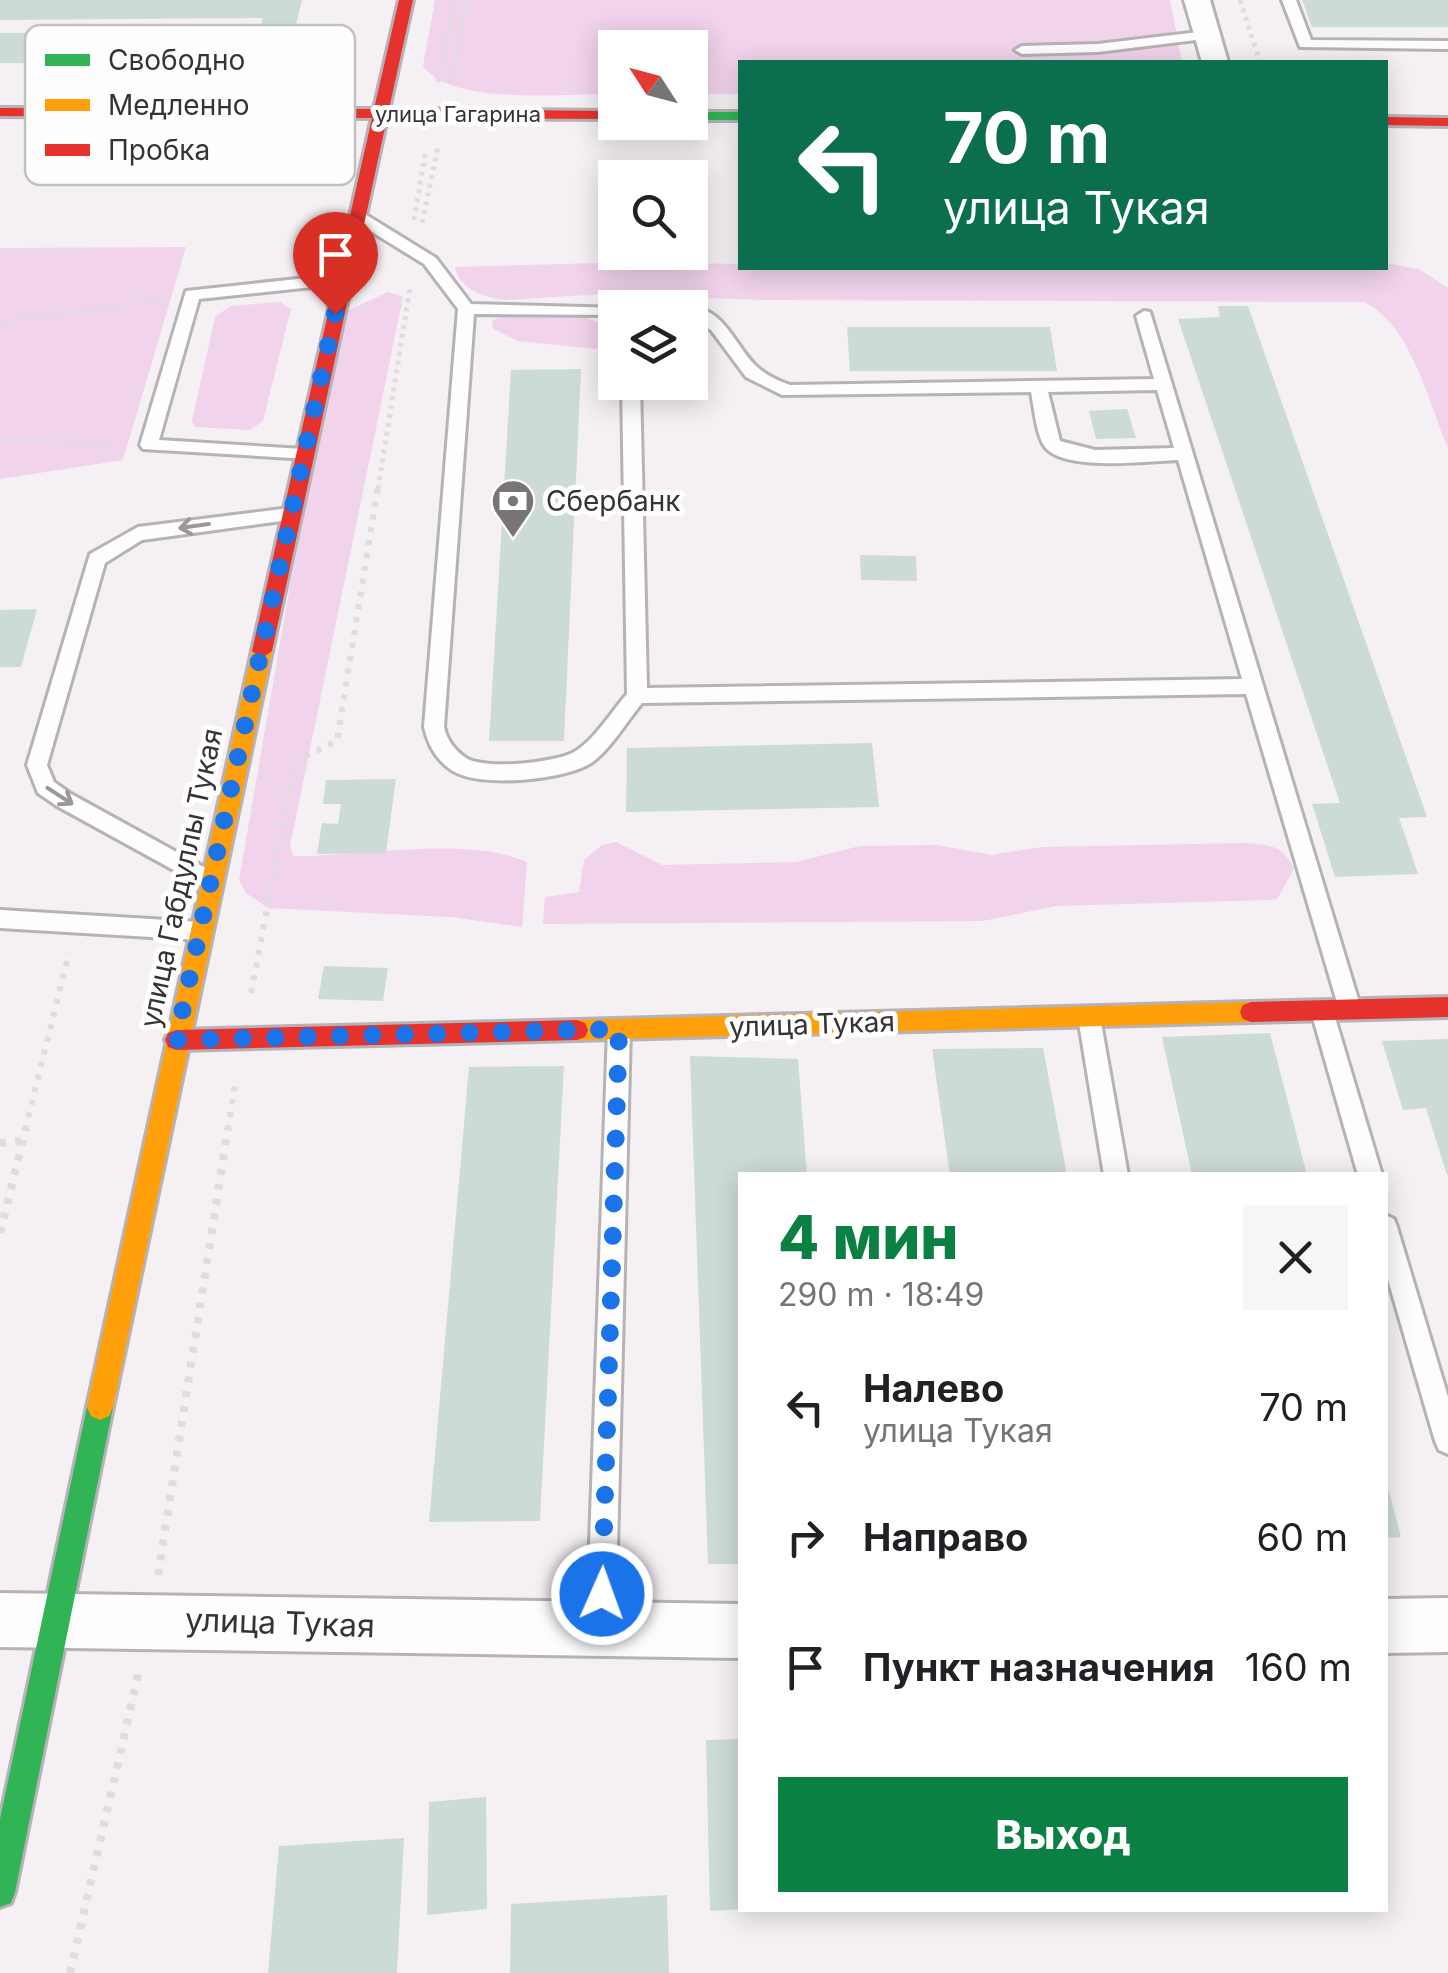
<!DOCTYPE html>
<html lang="ru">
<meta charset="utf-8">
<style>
:root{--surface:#fff;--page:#f6f6f6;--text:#202124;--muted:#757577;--accent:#0b8043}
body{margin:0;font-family:Inter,sans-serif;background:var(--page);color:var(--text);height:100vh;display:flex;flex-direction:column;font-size:38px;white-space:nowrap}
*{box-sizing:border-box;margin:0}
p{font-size:32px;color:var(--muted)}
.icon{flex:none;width:55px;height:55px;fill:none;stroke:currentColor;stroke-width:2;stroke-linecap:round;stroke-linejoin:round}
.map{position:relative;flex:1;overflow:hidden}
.details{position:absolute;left:738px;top:1172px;width:650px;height:740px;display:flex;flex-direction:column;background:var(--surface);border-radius:0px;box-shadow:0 5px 25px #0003}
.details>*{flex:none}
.hud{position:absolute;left:738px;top:60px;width:650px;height:210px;border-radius:0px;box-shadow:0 5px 25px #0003;background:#0b6e4f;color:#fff;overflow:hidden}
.needle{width:65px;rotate:306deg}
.buttons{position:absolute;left:598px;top:30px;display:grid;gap:20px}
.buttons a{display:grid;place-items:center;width:110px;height:110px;border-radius:0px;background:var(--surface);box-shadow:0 5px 25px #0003;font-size:50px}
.pin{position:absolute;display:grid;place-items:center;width:85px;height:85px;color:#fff;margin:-102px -42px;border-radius:50% 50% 50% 0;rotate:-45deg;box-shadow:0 0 10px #0007}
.pin .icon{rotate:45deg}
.me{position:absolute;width:110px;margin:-55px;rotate:2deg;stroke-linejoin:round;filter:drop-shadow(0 0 8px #0008)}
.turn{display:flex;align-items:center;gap:35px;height:210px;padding:0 40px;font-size:45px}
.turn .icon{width:130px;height:130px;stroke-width:2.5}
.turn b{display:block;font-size:70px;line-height:85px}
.round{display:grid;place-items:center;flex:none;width:105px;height:105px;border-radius:0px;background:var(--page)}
.summary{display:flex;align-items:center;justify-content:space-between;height:170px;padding:0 40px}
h1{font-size:60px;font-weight:800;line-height:75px;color:var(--accent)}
.button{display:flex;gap:20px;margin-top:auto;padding:20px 40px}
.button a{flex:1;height:115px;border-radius:0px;background:var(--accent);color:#fff;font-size:40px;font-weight:800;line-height:115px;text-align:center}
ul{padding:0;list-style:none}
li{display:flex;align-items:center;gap:30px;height:130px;padding:0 40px}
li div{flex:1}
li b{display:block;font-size:38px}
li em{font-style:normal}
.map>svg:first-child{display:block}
.green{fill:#f1d3eb}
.building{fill:#cddbd7}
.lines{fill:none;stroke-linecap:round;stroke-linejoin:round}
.lane-casing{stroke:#b6b2b5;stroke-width:6}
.street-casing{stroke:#b6b2b5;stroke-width:6}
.fast-casing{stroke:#b6b2b5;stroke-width:6}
.slow-casing{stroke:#b6b2b5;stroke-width:6}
.jam-casing{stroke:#b6b2b5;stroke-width:6}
.path-far2{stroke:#dedcdd;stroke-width:5;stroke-dasharray:4 5;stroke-linecap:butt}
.path-far1{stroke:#dedcdd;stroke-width:6;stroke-dasharray:5 8;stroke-linecap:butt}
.path{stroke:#dedcdd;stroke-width:8;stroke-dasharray:6 9;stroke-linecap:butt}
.lane{fill:#fefdfd;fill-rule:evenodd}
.street{fill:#fefdfd;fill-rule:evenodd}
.fast{fill:#30b455;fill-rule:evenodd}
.slow{fill:#ff9f0a;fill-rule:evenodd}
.jam{fill:#e5322d;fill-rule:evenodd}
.oneway{stroke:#9a9899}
.route{stroke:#1a73e8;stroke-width:18;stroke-dasharray:0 32.4}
.labels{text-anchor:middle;stroke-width:10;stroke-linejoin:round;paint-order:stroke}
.far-street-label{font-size:22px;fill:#363235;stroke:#fefefe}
.poi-label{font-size:28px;fill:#363235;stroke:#fefefe;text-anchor:start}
.street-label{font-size:28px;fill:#363235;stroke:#fefefe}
.near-street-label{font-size:32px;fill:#363235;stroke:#fefefe}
.key{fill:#fefefe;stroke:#c2c1c2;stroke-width:2.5}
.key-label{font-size:28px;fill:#363235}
</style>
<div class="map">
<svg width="1448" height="1973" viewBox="0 0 1448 1973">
<rect width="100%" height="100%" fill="#f5f0f4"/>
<!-- green -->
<path class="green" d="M435 0H1170L1182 62H740V94H690V48H615V94C569 93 452 107 423 66Z
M186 247 123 460 0 479V248Z
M635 262 740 264V268H1385V263L1419 269 1448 288V448C1428 401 1412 326 1364 302L766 300 707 298 675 290 505 300C485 298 458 288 455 267Z
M388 292 403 297 290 846 293 856C363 857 465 835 527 862L522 927 450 917 268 908 246 893 239 880 291 580 345 312Z
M280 302 291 309 263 421 250 430 195 427 192 421 215 317 230 306Z
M512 310C549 312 587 307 614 336L595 349 518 341 493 329 492 321Z
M616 842 662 865 796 862 860 846 937 845 991 855 1042 847 1247 843C1272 846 1283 845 1294 869L1277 899 1268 900 1056 906 983 921 543 924 545 897 579 892 584 860 602 845Z"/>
<!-- building -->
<path class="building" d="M0 0H302L286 66H249L263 18 0 20Z
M1302 0H1448V27H1312Z
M233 32 220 65 0 63V33Z
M1218 306H1248L1427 817 1399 818 1418 874 1335 877 1312 804 1340 803 1178 319 1220 317Z
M847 327H1050L1057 371H850Z
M581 369 564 741H489L511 370Z
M1127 409 1136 438 1096 439 1089 411Z
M860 555 916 556 917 581 861 580Z
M37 609 21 667H0V610Z
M872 743 879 807 626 812 627 748Z
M396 779 386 853 317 854 322 823 338 824 341 804H323L326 780Z
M324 966 388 968 383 1001 318 999Z
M1270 1033 1307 1175H1192L1162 1037Z
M1448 1039V1175H1447L1426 1108 1403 1110 1382 1041Z
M1043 1048 1067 1175H950L932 1049Z
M690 1056 798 1059 807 1175H740V1564H708Z
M564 1066 540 1521 429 1522 469 1067Z
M1385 1480H1386L1401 1537 1385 1538Z
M740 1739V1909L710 1911 706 1740Z
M486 1797 487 1909 427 1915 429 1802Z
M404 1838 397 1973H268L279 1846Z
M667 1895 669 1973H510L511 1904Z"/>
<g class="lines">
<!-- lane casing -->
<g class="lane-casing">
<path id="lane" d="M1282 0H1296L1311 40 1448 41V49L1300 47Z
M1207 31 1214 35 1212 38 1098 52 1022 54 1015 50 1022 46 1098 44Z
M351 213H363L436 258 471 304 622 308H615V315L474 314 444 727C447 740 454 750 466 758 484 770 555 763 574 752 594 741 612 711 627 694L622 382H640L647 688 1242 679 1178 460C1149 461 1064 472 1045 447 1036 434 1034 407 1031 392L782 395 746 377 711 330 690 317V308H684C721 302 734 344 755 365 765 375 776 380 790 385L1154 379 1136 316 1144 311 1150 312 1361 1009 1358 1016 1350 1019 1342 1016 1339 1009 1246 694 642 703C627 721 610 750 591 763 565 780 480 788 453 771 437 761 428 745 424 727L458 309 424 264 351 219ZM1157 390 1174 448 1095 450 1060 441 1048 392Z
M343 274 349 275V283L199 299 159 440 303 449 309 451V459L143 449 140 445 186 291Z
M290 508 299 514 296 519 142 540 105 563 47 765 54 782 71 794 220 876 223 882 220 888 212 891 57 806 38 793 27 765 90 554 138 527Z
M0 910 201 922 209 924 212 931 209 938 201 940 0 928Z
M1322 1001 1330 1004 1333 1011 1382 1175H1358L1311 1011 1314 1004Z
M1089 1007 1097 1010 1100 1017 1128 1175H1104L1078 1017 1081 1010Z
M619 1019 627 1022 630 1029 615 1629 611 1639 601 1643 591 1639 587 1629 608 1029 611 1022Z
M1385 1215 1394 1219 1397 1227 1448 1397V1454L1439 1450 1435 1441 1385 1269Z"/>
</g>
<!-- street casing -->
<g class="street-casing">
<path id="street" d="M1184 0H1210L1228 62H1202Z
M0 1593 740 1604V1658L0 1647Z
M1448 1598V1652L1385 1653V1599Z"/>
</g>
<!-- fast casing -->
<g class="fast-casing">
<path id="fast" d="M690 112H740V120H690Z
M100 1394 109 1398 113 1407 15 1892 11 1903 0 1907V1819L87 1407 91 1398Z"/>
</g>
<!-- slow casing -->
<g class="slow-casing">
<path id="slow" d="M262 644 272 651 113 1407 109 1416 100 1420 91 1416 87 1407 252 651Z
M1251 1002 1259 1005 1262 1012 1259 1019 1251 1022 577 1040 569 1037 566 1030 569 1023 577 1020Z"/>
</g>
<!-- jam casing -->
<g class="jam-casing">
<path id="jam" d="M399 0H413L389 109 615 111V119L387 118 272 651 262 658 252 651 372 118 0 116V108L374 109Z
M1385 117 1448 118V126L1385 125Z
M1448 997V1017L1251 1022 1243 1019 1240 1012 1243 1005 1251 1002Z
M577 1020 585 1023 588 1030 585 1037 577 1040 176 1050 168 1047 165 1040 168 1033 176 1030Z"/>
</g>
<!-- path-far2 -->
<path class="path-far2" d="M1240 0 1260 62
M438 82 454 0
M452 82 466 0
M414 220 426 149
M422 223 438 147
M0 322 162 300
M0 439 119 444
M378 489 410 287"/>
<!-- path-far1 -->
<path class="path-far1" d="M251 993 295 761 337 741 378 486
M25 1130 69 953
M228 1130 235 1084"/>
<!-- path -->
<path class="path" d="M0 1143 22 1141
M0 1233 26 1128
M158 1575 228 1128
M70 1973 139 1671"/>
<!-- lane -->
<use href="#lane" class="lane"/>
<!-- street -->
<use href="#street" class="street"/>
<!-- fast -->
<use href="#fast" class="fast"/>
<!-- slow -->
<use href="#slow" class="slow"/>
<!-- jam -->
<use href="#jam" class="jam"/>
</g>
<!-- one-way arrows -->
<defs><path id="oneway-shaft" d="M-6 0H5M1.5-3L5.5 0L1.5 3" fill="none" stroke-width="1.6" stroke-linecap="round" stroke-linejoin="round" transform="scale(2.5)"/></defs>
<g class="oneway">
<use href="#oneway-shaft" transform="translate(194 526) rotate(172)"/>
<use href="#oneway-shaft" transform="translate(60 796) rotate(33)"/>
</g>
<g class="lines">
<!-- route -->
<path class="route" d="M335 314 176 1040 619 1029 602 1594"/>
</g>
<!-- icons -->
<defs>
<g id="bank-pin" transform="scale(2.25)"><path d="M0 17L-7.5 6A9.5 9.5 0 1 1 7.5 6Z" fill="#797478" stroke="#fefefe"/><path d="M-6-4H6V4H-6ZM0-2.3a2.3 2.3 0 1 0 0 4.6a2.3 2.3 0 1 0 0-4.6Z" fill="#fff"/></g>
</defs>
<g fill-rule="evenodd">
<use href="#bank-pin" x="513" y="501"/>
</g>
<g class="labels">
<!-- far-street labels -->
<g class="far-street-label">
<text x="458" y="122">улица Гагарина</text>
</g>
<!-- poi labels -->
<g class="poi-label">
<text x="546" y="511">Сбербанк</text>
</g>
<!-- street labels -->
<g class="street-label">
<text transform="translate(181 878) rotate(-78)" y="10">улица Габдуллы Тукая</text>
<text transform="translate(812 1024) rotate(-2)" y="10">улица Тукая</text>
</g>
<!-- near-street labels -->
<g class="near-street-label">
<text transform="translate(280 1623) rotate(2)" y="11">улица Тукая</text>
</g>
</g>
<!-- legend -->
<rect x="25" y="25" width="330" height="160" rx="15" class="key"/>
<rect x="45" y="54" width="45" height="12" fill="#30b455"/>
<rect x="45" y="99" width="45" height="12" fill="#ff9f0a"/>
<rect x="45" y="144" width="45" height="12" fill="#e5322d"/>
<g class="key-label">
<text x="108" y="70">Свободно</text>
<text x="108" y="115">Медленно</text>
<text x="108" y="160">Пробка</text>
</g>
</svg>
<div class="buttons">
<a><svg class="needle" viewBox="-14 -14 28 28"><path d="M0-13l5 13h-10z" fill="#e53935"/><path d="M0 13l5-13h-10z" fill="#757577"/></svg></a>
<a><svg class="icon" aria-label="search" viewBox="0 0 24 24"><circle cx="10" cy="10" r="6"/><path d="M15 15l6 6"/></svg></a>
<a><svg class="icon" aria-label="layers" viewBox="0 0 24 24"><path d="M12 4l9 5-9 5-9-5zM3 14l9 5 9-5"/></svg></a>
</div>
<div class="pin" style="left:335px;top:314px;background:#d93025"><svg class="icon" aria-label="arrive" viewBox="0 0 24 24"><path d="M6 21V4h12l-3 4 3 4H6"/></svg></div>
<svg class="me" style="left:602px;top:1594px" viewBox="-20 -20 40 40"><circle r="17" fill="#1a73e8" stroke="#fff" stroke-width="3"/><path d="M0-11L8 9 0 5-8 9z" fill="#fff"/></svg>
<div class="hud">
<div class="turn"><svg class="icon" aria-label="left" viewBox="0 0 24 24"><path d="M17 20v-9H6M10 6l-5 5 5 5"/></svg><div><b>70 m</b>улица Тукая</div></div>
</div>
<section class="details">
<div class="summary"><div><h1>4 мин</h1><p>290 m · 18:49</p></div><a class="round"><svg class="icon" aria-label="close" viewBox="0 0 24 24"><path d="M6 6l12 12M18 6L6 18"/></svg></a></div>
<ul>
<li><svg class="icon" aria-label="left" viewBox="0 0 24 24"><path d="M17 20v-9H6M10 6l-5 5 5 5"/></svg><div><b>Налево</b><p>улица Тукая</p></div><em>70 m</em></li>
<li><svg class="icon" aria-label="right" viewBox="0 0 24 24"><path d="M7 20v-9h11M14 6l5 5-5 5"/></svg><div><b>Направо</b></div><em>60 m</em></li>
<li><svg class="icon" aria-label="arrive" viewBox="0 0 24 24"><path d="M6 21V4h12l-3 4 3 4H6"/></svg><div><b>Пункт назначения</b></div><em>160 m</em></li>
</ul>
<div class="button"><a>Выход</a></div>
</section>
</div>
